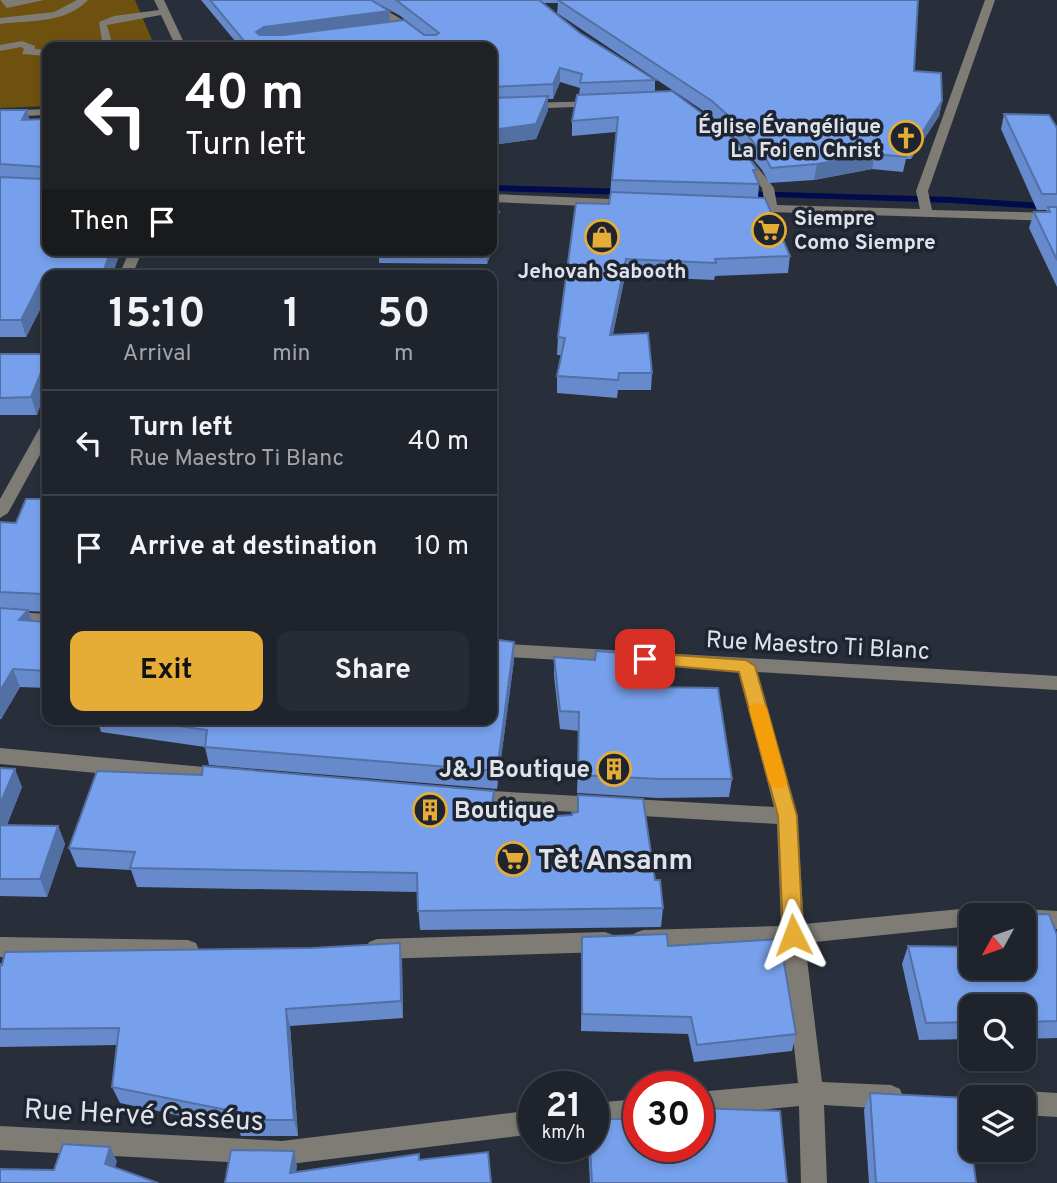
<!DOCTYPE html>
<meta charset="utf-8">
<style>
:root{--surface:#1f232c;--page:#272b34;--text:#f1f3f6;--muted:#a1a4a9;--line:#3c4048;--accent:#e6ad36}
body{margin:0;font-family:Overpass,sans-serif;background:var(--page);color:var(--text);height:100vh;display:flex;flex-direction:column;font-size:26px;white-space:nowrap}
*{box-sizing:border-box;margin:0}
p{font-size:23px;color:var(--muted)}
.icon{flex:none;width:38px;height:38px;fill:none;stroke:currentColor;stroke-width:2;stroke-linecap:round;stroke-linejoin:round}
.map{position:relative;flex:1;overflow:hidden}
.sheet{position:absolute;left:42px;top:270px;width:455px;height:455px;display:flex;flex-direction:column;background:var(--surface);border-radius:14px;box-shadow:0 4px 10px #0003,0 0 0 2px var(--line)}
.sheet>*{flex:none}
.guide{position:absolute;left:42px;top:42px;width:455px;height:214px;border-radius:14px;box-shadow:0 4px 10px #0003,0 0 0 2px var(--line);background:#202124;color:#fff;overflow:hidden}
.needle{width:46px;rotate:230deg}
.tools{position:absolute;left:959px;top:903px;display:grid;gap:14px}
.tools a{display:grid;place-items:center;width:77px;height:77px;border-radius:14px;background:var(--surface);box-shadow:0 4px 10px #0003,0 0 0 2px var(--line);font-size:35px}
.speed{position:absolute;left:518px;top:1071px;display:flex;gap:14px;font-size:35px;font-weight:700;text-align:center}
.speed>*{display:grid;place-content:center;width:91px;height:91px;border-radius:50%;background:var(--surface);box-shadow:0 4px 10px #0003,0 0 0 2px var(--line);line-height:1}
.speed small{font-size:18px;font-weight:400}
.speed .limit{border:10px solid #d22;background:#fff;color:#111}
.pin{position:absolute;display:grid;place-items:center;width:60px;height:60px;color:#fff;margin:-30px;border-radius:14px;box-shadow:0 4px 10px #0006}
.me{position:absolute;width:77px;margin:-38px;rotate:357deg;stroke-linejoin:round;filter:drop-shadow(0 0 5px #0008)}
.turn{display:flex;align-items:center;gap:24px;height:147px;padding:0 28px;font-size:32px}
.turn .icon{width:91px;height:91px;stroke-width:2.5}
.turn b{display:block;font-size:49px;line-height:60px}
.then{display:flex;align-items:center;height:66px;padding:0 28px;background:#0003;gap:14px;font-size:26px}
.eta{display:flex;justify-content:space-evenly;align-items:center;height:119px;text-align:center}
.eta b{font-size:42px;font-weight:700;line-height:49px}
.cta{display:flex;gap:14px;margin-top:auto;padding:14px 28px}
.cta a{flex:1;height:80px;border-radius:14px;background:var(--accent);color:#111;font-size:28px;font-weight:700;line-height:80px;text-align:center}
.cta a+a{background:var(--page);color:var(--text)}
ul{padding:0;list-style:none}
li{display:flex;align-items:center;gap:21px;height:105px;padding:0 28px;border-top:2px solid var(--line)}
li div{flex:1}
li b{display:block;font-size:26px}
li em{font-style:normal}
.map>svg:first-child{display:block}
.green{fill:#6e500f}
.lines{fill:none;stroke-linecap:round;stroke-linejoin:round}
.stream{fill:#000b4d;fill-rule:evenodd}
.minor{fill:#7f7c76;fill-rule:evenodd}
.wall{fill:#668acb;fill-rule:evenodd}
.shaded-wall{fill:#5370a5}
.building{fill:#77a0ec;stroke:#5370a5;stroke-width:2}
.route{fill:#e6ad36;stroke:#967023;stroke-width:2}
.slow{fill:#f59e0b}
.labels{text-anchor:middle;stroke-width:7;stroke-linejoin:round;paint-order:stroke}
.far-poi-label{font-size:21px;font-weight:bold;fill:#dee2ea;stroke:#1f2530;text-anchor:end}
.street-label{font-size:24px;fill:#dee2ea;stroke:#1f2530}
.poi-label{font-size:24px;font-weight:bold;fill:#dee2ea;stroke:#1f2530;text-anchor:end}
.near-poi-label{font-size:28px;font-weight:bold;fill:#dee2ea;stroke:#1f2530;text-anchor:start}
.near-street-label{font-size:28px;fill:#dee2ea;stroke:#1f2530}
</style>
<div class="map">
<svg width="1057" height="1183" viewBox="0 0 1057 1183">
<rect width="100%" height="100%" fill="#292f3a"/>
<!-- green -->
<path class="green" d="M9 0H135L155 47H47V106L0 108V1Z"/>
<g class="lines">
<!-- stream -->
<path class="stream" d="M492 185 629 189 634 192 629 195 492 191Z
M740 191 952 197 1057 204V210L952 203 737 196 735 194Z"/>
<!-- minor -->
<path class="minor" d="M0 0H44L7 8Z
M77 0H88C65 24 30 20 0 24V18L54 12Z
M154 0H164L186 47H176L161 15 107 25 113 47H103L99 22 114 16 159 10Z
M354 0C378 0 420 30 437 47H426L405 30Z
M985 0H995L928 191 932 210 1057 213V221L742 211 740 208 746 204 765 205 762 188 736 155 742 152 746 153 774 188 777 205 920 209 916 191Z
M22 41 35 46V49L47 50V56L22 54 24 49 21 47 0 51V45Z
M604 101V105L600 106 492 110V104Z
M47 109V115L0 117V111Z
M492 194 634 200 640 204 634 208 492 202Z
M130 250H143L132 275H119Z
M47 424V442L8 513 0 518V499L39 429Z
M0 611 47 614V626L0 623Z
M492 643 1057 676V690L757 672 797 816 804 924 971 908 979 910 981 915H971V926L805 943 822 1082 891 1085 900 1089 903 1097 900 1105 891 1109 824 1105 827 1183H801L799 1106 698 1116V1092L798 1083 783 945 643 950 635 947 632 940 635 933 643 930 781 926 777 824 473 806 466 804 463 798 466 792 473 790 774 807 738 670 492 656Z
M0 748 225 769 232 771 235 777 232 783 225 785 0 764Z
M1024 909 1057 911V929L1024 927V915H1014L1016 911Z
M605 932 613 935 616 942 613 949 605 952 377 959 369 956 366 949 369 942 377 939Z
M0 937 188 940 196 943 199 950 196 957 188 960 0 957Z
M1024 1091 1057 1093V1117L1024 1115V1097H1014Z
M639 1099V1123L593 1127V1103Z
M534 1110V1134L282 1165 0 1150V1126L282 1141Z"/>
</g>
<!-- wall -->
<path class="wall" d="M201 0H539L580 33 655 80V92L756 176 759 184 758 197 790 256 788 273 715 276 714 280 625 276 613 334 652 373 651 390H618L617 398 557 393V376L562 355H557L558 337 609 204 616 132 572 136V121L579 94 580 88 560 82 553 99H548V110L536 139 492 145V47H240ZM375 2 399 15 425 35 390 22Z
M540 0H918L914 71 942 101 939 116 911 159H906L903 172 872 169 814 180 769 183 762 170 739 142 711 116 557 13 558 3H544Z
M0 110H27L29 120H47V250H121L112 275H47V298H46L26 337H0Z
M1004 114 1057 128V287L1029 228 1034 212H1046L1047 210H1037L1001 129Z
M322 250H492L487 264 379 263V255L322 253Z
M0 354H47L37 415H0Z
M47 499V612L29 611 32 621 47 622V688L20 687 1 719H0V522L16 523Z
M514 642V660L497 789 209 765 205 747 101 732 97 719H492Z
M554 657 649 687 732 779 729 797 658 798 577 793 579 731 560 729 554 676Z
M0 768 22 787 7 825 58 826 65 844 47 897 0 896Z
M494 791 495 810 493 820 655 880 663 908 661 927 420 930 417 892 137 887 131 870 77 867 69 848Z
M1057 935V1038L1024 1039V1006H971V1039L919 1040 902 964 908 946 971 968Z
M582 937 796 1034 792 1051 694 1062 688 1034 581 1031Z
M400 943 402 961 403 1018 290 1026 298 1136H241L238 1128 120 1103 112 1087 117 1045 0 1047V964Z
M870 1093 976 1183H869L864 1110Z
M701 1108 787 1183H590L588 1146H593L699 1118Z"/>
<!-- shaded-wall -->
<path class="shaded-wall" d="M389 11 390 24 266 41 256 32 264 27Z
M560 68V82L553 99V84Z
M548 96V110L536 139 492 145V130Z
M942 101 939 116 911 159 915 144Z
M27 110 31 125 22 120Z
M875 154 872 169 814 180 817 164Z
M499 212V228L492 250V233Z
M111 250H121L112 275H102Z
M486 250H492L487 264Z
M626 259 625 276 609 352 610 335Z
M41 281 46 298 26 337 21 320Z
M47 358V388L37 415 31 397Z
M47 590V607L43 594Z
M28 610 35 628 19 620Z
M514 642V660L497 789V771Z
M13 669 20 687 1 719 0 716V691Z
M15 769 22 787 0 842V804Z
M494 791 495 810 491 839 490 820Z
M58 826 65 844 47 897 40 879Z
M400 943 402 961 403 1018 401 1001Z
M286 1009 290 1026 298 1136 294 1120Z
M110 1147 117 1161 112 1178 105 1164Z
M294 1151 297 1166 295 1183 290 1173Z"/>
<!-- building -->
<path class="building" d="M210 0H371L389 11 264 27 256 32 259 35H284L404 20 424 35H436L439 33 396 0H539L580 33 655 80 580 83 582 74 560 68 553 84 492 87V47H249Z
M558 0H918L914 71 941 73 942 101 915 144 907 143 906 157 875 154 817 164 771 168 764 155 741 127 712 101Z
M672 91 723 129 744 150 757 170H753L759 184 612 180 618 117 572 121 577 95Z
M548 96 536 124 492 130V98Z
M0 110H27L22 120 47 119V250H111L102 275H47V281H41L21 320H0V177L43 179 46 176 45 167 0 164Z
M1004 114 1049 115 1057 128V194H1042Z
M611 192 765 198 790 256 715 259 716 263 626 259 610 335 648 333 652 373H619L618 380 557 376 565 338 558 337 576 203 609 204Z
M1048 207H1057V260L1034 212H1050Z
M492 212H499L492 233Z
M0 354H47V358L31 397 0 398Z
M26 499H47V590L43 594 0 592V522L16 523Z
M0 608 28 610 19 620 47 622V671L13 669 0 691Z
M492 639 514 642 497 771 205 747 207 730 131 719H492Z
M596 651 651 655 649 687 718 688 732 779H660L578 775 579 712 560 711 554 657 595 660Z
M203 766 494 791 490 820 572 815V813L578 812V795L643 799 655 880H660L663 908 418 911 417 873 130 868 135 852 69 848 97 771 202 775Z
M0 768 15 769 0 804Z
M0 825 58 826 40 879H0Z
M1049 914 1057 935V1021L1024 1022V1006H971V1022L926 1023 908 946 971 947V968H1024V915H1000Z
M667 934 668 946 780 939 796 1034 697 1045 691 1017 582 1014V937Z
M400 943 401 1001 286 1009 294 1120H236L237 1112 112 1087 119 1028 0 1029V964L2 965 5 952 312 948Z
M870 1093 965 1098 976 1183H876Z
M701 1108 780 1111 787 1183H592L590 1146H593V1119H639V1146H698V1118H701Z
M63 1144 110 1147 105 1164 158 1183H0V1169L54 1170Z
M231 1150 294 1151 290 1173 419 1154V1160L488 1152 491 1183H225Z"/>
<!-- route -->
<path class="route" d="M645 653 746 660 755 666 797 816 803 935 800 941 793 944 786 941 783 935 778 816 739 672 639 663 636 659 639 655Z"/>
<!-- slow -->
<path class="slow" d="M758 703 764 704 767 709 787 782 785 787 778 789 772 787 769 782 749 709 752 704Z"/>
<!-- icons -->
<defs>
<g id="church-ring" transform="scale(1.75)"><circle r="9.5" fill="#1f2530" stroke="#e6ad36" stroke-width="1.5"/><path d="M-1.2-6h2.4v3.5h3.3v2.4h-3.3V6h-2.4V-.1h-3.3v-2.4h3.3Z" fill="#e6ad36"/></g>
<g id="supermarket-ring" transform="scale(1.75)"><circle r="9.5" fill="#1f2530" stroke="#e6ad36" stroke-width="1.5"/><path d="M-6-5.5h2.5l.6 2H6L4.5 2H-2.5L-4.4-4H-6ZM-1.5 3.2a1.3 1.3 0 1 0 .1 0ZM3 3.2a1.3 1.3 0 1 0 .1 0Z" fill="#e6ad36"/></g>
<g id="shop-ring" transform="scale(1.75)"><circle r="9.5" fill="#1f2530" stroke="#e6ad36" stroke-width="1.5"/><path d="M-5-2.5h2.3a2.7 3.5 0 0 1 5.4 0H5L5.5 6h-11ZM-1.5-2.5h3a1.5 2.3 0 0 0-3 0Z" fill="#e6ad36"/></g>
<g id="building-ring" transform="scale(1.75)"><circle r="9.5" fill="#1f2530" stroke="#e6ad36" stroke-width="1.5"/><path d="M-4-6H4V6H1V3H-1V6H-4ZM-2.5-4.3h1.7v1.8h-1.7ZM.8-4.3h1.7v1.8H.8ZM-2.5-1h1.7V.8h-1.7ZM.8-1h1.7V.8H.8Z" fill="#e6ad36"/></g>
</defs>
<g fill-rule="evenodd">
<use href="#church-ring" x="906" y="138"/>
<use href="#supermarket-ring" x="769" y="230"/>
<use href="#shop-ring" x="602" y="237"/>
<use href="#building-ring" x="614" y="769"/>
<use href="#building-ring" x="430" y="810"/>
<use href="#supermarket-ring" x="513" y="859"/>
</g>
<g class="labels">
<!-- far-poi labels -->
<g class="far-poi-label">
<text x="881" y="133">Église Évangélique<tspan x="881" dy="24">La Foi en Christ</tspan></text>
<text x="794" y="225" text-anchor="start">Siempre<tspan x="794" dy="24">Como Siempre</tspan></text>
<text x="602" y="278" text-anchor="middle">Jehovah Sabooth</text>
</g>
<!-- street labels -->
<g class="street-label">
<text transform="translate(818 645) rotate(3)" y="8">Rue Maestro Ti Blanc</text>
</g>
<!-- poi labels -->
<g class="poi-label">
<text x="590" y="777">J&amp;J Boutique</text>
<text x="454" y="818" text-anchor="start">Boutique</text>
</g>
<!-- near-poi labels -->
<g class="near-poi-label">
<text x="538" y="869">Tèt Ansanm</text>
</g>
<!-- near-street labels -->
<g class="near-street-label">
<text transform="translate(144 1114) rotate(3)" y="10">Rue Hervé Casséus</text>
</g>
</g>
</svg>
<div class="tools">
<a><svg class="needle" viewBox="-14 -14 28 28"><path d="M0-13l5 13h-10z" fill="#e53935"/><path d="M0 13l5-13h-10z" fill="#a1a4a9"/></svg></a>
<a><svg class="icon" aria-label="search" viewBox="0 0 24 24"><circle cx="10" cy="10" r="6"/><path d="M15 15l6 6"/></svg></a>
<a><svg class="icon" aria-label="layers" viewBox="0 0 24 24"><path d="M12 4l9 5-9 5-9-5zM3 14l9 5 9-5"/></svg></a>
</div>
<div class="speed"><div>21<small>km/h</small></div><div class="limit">30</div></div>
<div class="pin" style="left:645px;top:659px;background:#d93025"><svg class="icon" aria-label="arrive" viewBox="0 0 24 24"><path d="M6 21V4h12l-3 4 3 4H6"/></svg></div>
<svg class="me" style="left:793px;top:935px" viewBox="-20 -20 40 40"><path d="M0-17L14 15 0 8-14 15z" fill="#e6ad36" stroke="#fff" stroke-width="4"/></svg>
<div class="guide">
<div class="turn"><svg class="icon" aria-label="left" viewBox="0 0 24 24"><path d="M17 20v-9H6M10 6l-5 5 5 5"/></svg><div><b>40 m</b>Turn left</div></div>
<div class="then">Then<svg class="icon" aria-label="arrive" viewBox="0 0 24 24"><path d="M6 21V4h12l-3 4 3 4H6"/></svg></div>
</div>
<section class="sheet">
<div class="eta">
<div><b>15:10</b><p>Arrival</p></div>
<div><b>1</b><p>min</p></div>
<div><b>50</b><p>m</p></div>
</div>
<ul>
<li><svg class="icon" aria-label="left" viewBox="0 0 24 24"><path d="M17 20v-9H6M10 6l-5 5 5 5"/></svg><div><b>Turn left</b><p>Rue Maestro Ti Blanc</p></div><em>40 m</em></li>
<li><svg class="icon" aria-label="arrive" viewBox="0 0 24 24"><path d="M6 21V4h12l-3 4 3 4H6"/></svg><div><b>Arrive at destination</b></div><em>10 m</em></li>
</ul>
<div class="cta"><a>Exit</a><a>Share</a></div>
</section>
</div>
